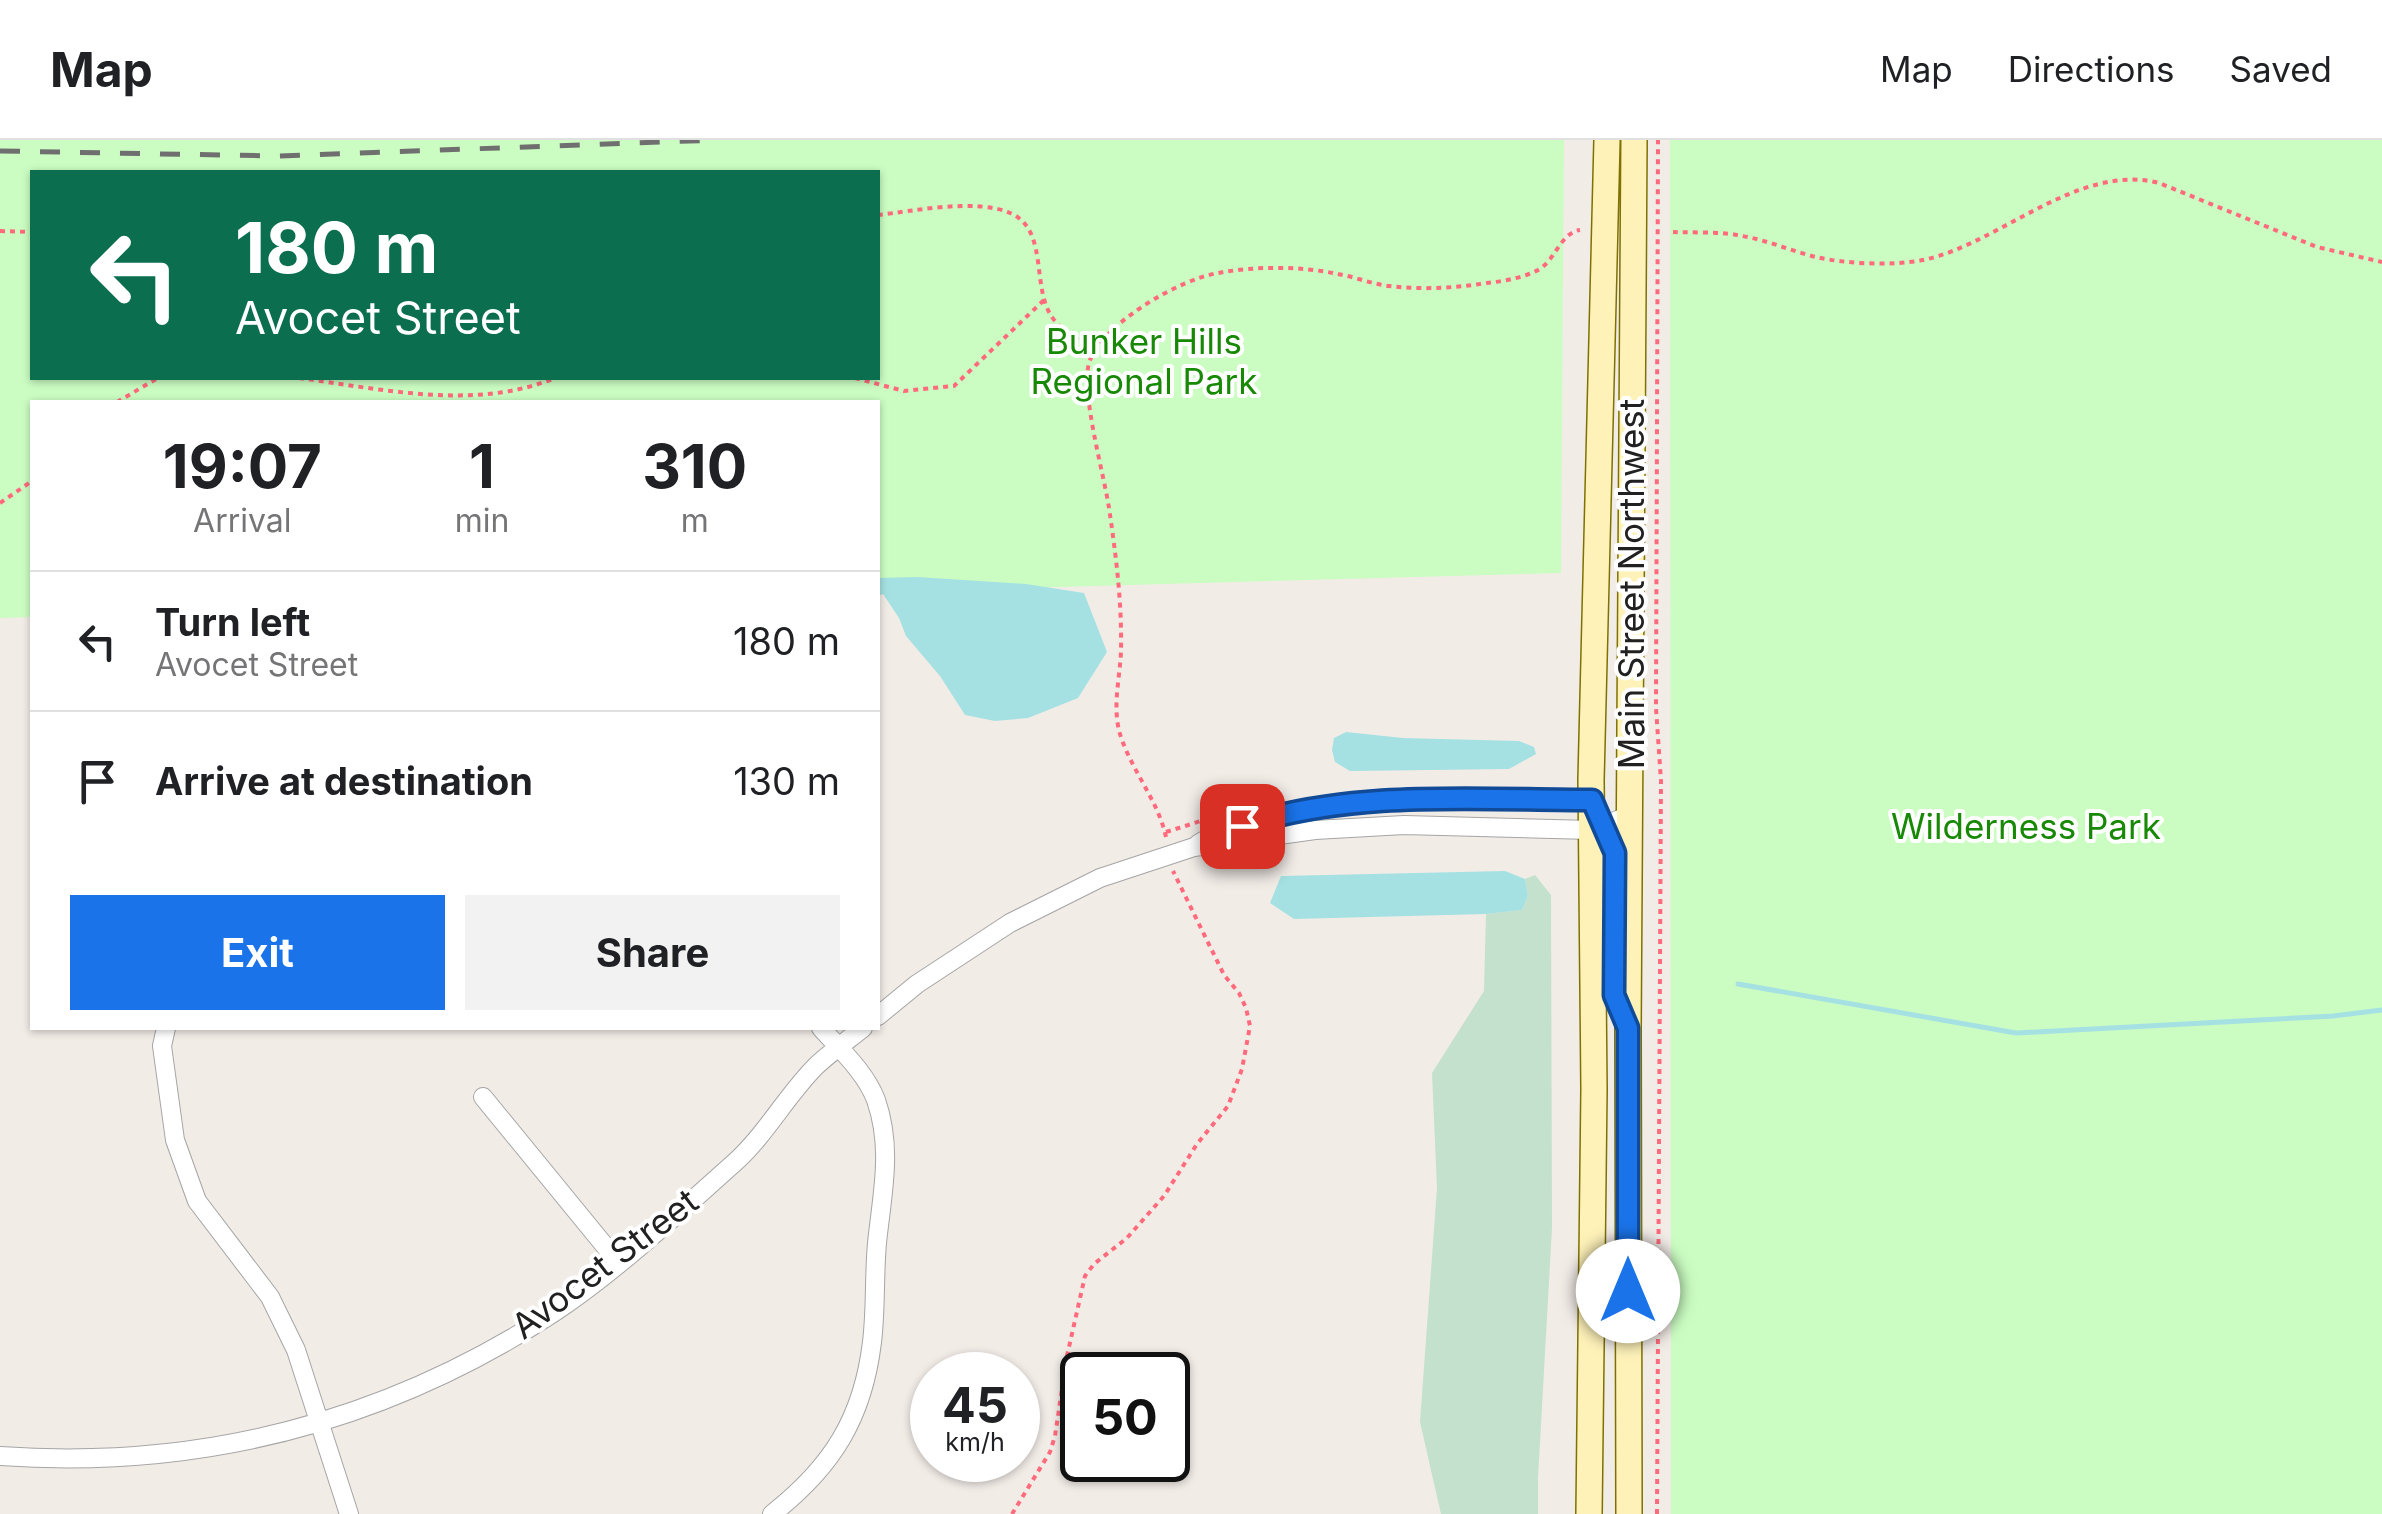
<!DOCTYPE html>
<style>
:root{--surface:#fff;--page:#f2f2f2;--text:#202124;--muted:#757577;--line:#e0e0e0;--accent:#1a73e8}
body{margin:0;font-family:Inter,sans-serif;background:var(--page);color:var(--text);height:100vh;display:flex;flex-direction:column;font-size:38px;white-space:nowrap}
*{box-sizing:border-box;margin:0}
p{font-size:32px;color:var(--muted)}
.icon{flex:none;width:55px;height:55px;fill:none;stroke:currentColor;stroke-width:2;stroke-linecap:round;stroke-linejoin:round}
.map{position:relative;flex:1;overflow:hidden}
.panel{position:absolute;left:30px;top:260px;width:850px;height:630px;display:flex;flex-direction:column;background:var(--surface);border-radius:0px;box-shadow:0 2px 8px #0004}
.panel>*{flex:none}
.top-card{position:absolute;left:30px;top:30px;width:850px;height:210px;border-radius:0px;box-shadow:0 2px 8px #0004;background:#0b6e4f;color:#fff;overflow:hidden}
.speed{position:absolute;left:910px;top:1212px;display:flex;gap:20px;font-size:50px;font-weight:700;text-align:center}
.speed>*{display:grid;place-content:center;width:130px;height:130px;border-radius:50%;background:var(--surface);box-shadow:0 2px 8px #0004;line-height:1}
.speed small{font-size:25px;font-weight:400}
.speed .limit{border:5px solid #111;border-radius:15px;background:#fff;color:#111}
.pin{position:absolute;display:grid;place-items:center;width:85px;height:85px;color:#fff;margin:-42px;border-radius:20px;box-shadow:0 5px 15px #0006}
.me{position:absolute;width:110px;margin:-55px;rotate:0deg;stroke-linejoin:round;filter:drop-shadow(0 0 8px #0008)}
.turn{display:flex;align-items:center;gap:35px;height:210px;padding:0 40px;font-size:45px}
.turn .icon{width:130px;height:130px;stroke-width:2.5}
.turn b{display:block;font-size:70px;line-height:85px}
.eta{display:flex;justify-content:space-evenly;align-items:center;height:170px;text-align:center}
.eta b{font-size:60px;font-weight:700;line-height:70px}
.button{display:flex;gap:20px;margin-top:auto;padding:20px 40px}
.button a{flex:1;height:115px;border-radius:0px;background:var(--accent);color:#fff;font-size:40px;font-weight:700;line-height:115px;text-align:center}
.button a+a{background:var(--page);color:var(--text)}
ul{padding:0;list-style:none}
li{display:flex;align-items:center;gap:30px;height:140px;padding:0 40px;border-top:2px solid var(--line)}
li div{flex:1}
li b{display:block;font-size:38px}
li em{font-style:normal}
header{display:flex;align-items:center;gap:60px;box-sizing:border-box;height:140px;padding:0 50px;background:var(--surface);border-bottom:2px solid var(--line)}
header strong{font-size:48px}
nav{display:flex;gap:55px;margin-inline-start:auto;font-size:35px}
.map>svg:first-child{display:block}
.wetland{fill:#c3e1cc}
.park{fill:#cbfdc2;fill-rule:evenodd}
.water{fill:#a5e1e2}
.lines{fill:none;stroke-linecap:round;stroke-linejoin:round}
.stream{stroke:#a5e1e2;stroke-width:5}
.minor-casing{stroke:#a5a5a5;stroke-width:20}
.secondary-casing{stroke:#7f7100;stroke-width:28}
.path{stroke:#ff6a7c;stroke-width:4;stroke-dasharray:5 5;stroke-linecap:butt}
.minor{stroke:#fff;stroke-width:18}
.secondary{stroke:#fef2b9;stroke-width:25}
.rail{stroke:#6f6f6f;stroke-width:5;stroke-dasharray:20 20;stroke-linecap:butt}
.route-casing{stroke:#114b97;stroke-width:25}
.route{stroke:#1a73e8;stroke-width:18}
.labels{text-anchor:middle;stroke-width:8;stroke-linejoin:round;paint-order:stroke}
.park-label{font-size:35px;fill:#178905;stroke:#fff}
.street-label{font-size:35px;fill:#212121;stroke:#fff}
</style>
<header>
<strong>Map</strong>
<nav><a>Map</a><a>Directions</a><a>Saved</a></nav>
</header>
<div class="map">
<svg width="2382" height="1374" viewBox="0 0 2382 1374">
<rect width="100%" height="100%" fill="#f2ece7"/>
<!-- wetland -->
<path class="wetland" d="M1535 735 1551 755 1552 1088 1538 1338V1374H1441L1420 1282 1437 1048 1432 933 1484 851 1486 774 1522 770 1528 756 1525 739Z"/>
<!-- park -->
<path class="park" d="M0 0H1564L1561 433 878 452V262H32V477L0 478ZM32 32H878V238H32Z
M1670 0H2382V1374H1671Z"/>
<!-- water -->
<path class="water" d="M917 437 1026 444 1084 453 1107 512 1078 558 1028 578 995 581 965 575 940 536 906 496 899 478 883 454 878 456V438Z
M1346 592 1403 598 1519 601 1534 607 1536 614 1509 629 1350 631 1335 622 1332 610 1334 598Z
M1505 731 1525 739 1528 756 1522 770 1486 774 1294 779 1270 763 1281 736Z"/>
<g class="lines">
<!-- stream -->
<path class="stream" d="M1738 844 2016 893 2333 876 2382 870"/>
<!-- minor casing -->
<g class="minor-casing">
<path id="minor" d="M1198 704C1297 644 1478 661 1592 660
M878 876 917 844 1010 783 1100 738 1194 707 1315 690 1404 685 1591 690 1631 675
M166 888 162 906 175 1000 197 1061 270 1157 296 1210 349 1374
M483 957 618 1122
M0 1316C200 1330 385 1282 553 1173 614 1133 678 1073 733 1024 765 996 786 956 816 926 831 912 848 900 863 888
M772 1374C832 1327 863 1278 872 1202 876 1170 874 1136 877 1103 882 1054 893 1009 876 960 866 933 840 909 821 888"/>
</g>
<!-- secondary casing -->
<g class="secondary-casing">
<path id="secondary" d="M1589 1374 1594 949 1591 640 1607 0
M1629 1374 1628 888 1634 0"/>
</g>
<!-- path -->
<path class="path" d="M878 75C914 71 976 58 1010 73 1049 89 1031 147 1052 177 1062 192 1080 201 1095 210
M0 91 32 92
M1673 92C1695 93 1720 91 1742 96 1767 100 1791 111 1816 117 1846 124 1893 126 1923 120 1998 105 2078 22 2159 43L2317 107 2382 122
M299 238C382 249 475 271 555 238
M855 238 904 251 954 246 1044 160
M117 262 158 238
M0 363 32 341
M1166 692 1204 680
M1166 697C1158 660 1131 630 1120 594 1112 567 1120 538 1121 511 1122 463 1116 415 1109 368 1104 334 1079 247 1090 220 1106 182 1178 140 1218 133 1256 126 1300 126 1338 134 1355 137 1372 144 1389 146 1422 150 1454 148 1487 143 1504 141 1523 138 1538 130 1556 120 1560 93 1580 90
M1012 1374 1050 1312 1055 1296 1067 1216 1085 1136 1094 1124 1127 1098 1164 1056 1197 1004 1228 966 1242 929 1250 886 1246 868 1239 853 1224 835 1173 731
M1657 1374 1661 641 1656 568 1658 0"/>
<!-- minor -->
<use href="#minor" class="minor"/>
<!-- secondary -->
<use href="#secondary" class="secondary"/>
<!-- rail -->
<path class="rail" d="M0 11 277 16 717 0"/>
</g>
<g class="lines">
<!-- route casing -->
<g class="route-casing">
<path id="route" d="M1242 686C1352 649 1477 660 1592 660L1615 713 1614 855 1628 888V1151"/>
</g>
<!-- route -->
<use href="#route" class="route"/>
</g>
<g class="labels">
<!-- park labels -->
<g class="park-label">
<text x="1144" y="214">Bunker Hills<tspan x="1144" dy="40">Regional Park</tspan></text>
<text x="2026" y="699">Wilderness Park</text>
</g>
<!-- street labels -->
<g class="street-label">
<text transform="translate(1632 444) rotate(-90)" y="12">Main Street Northwest</text>
<text transform="translate(605 1124) rotate(-37)" y="12">Avocet Street</text>
</g>
</g>
</svg>
<div class="speed"><div>45<small>km/h</small></div><div class="limit">50</div></div>
<div class="pin" style="left:1242px;top:686px;background:#d93025"><svg class="icon" aria-label="arrive" viewBox="0 0 24 24"><path d="M6 21V4h12l-3 4 3 4H6"/></svg></div>
<svg class="me" style="left:1628px;top:1151px" viewBox="-20 -20 40 40"><circle r="19" fill="#fff"/><path d="M0-13L10 11 0 6-10 11z" fill="#1a73e8"/></svg>
<div class="top-card">
<div class="turn"><svg class="icon" aria-label="left" viewBox="0 0 24 24"><path d="M17 20v-9H6M10 6l-5 5 5 5"/></svg><div><b>180 m</b>Avocet Street</div></div>
</div>
<section class="panel">
<div class="eta">
<div><b>19:07</b><p>Arrival</p></div>
<div><b>1</b><p>min</p></div>
<div><b>310</b><p>m</p></div>
</div>
<ul>
<li><svg class="icon" aria-label="left" viewBox="0 0 24 24"><path d="M17 20v-9H6M10 6l-5 5 5 5"/></svg><div><b>Turn left</b><p>Avocet Street</p></div><em>180 m</em></li>
<li><svg class="icon" aria-label="arrive" viewBox="0 0 24 24"><path d="M6 21V4h12l-3 4 3 4H6"/></svg><div><b>Arrive at destination</b></div><em>130 m</em></li>
</ul>
<div class="button"><a>Exit</a><a>Share</a></div>
</section>
</div>
